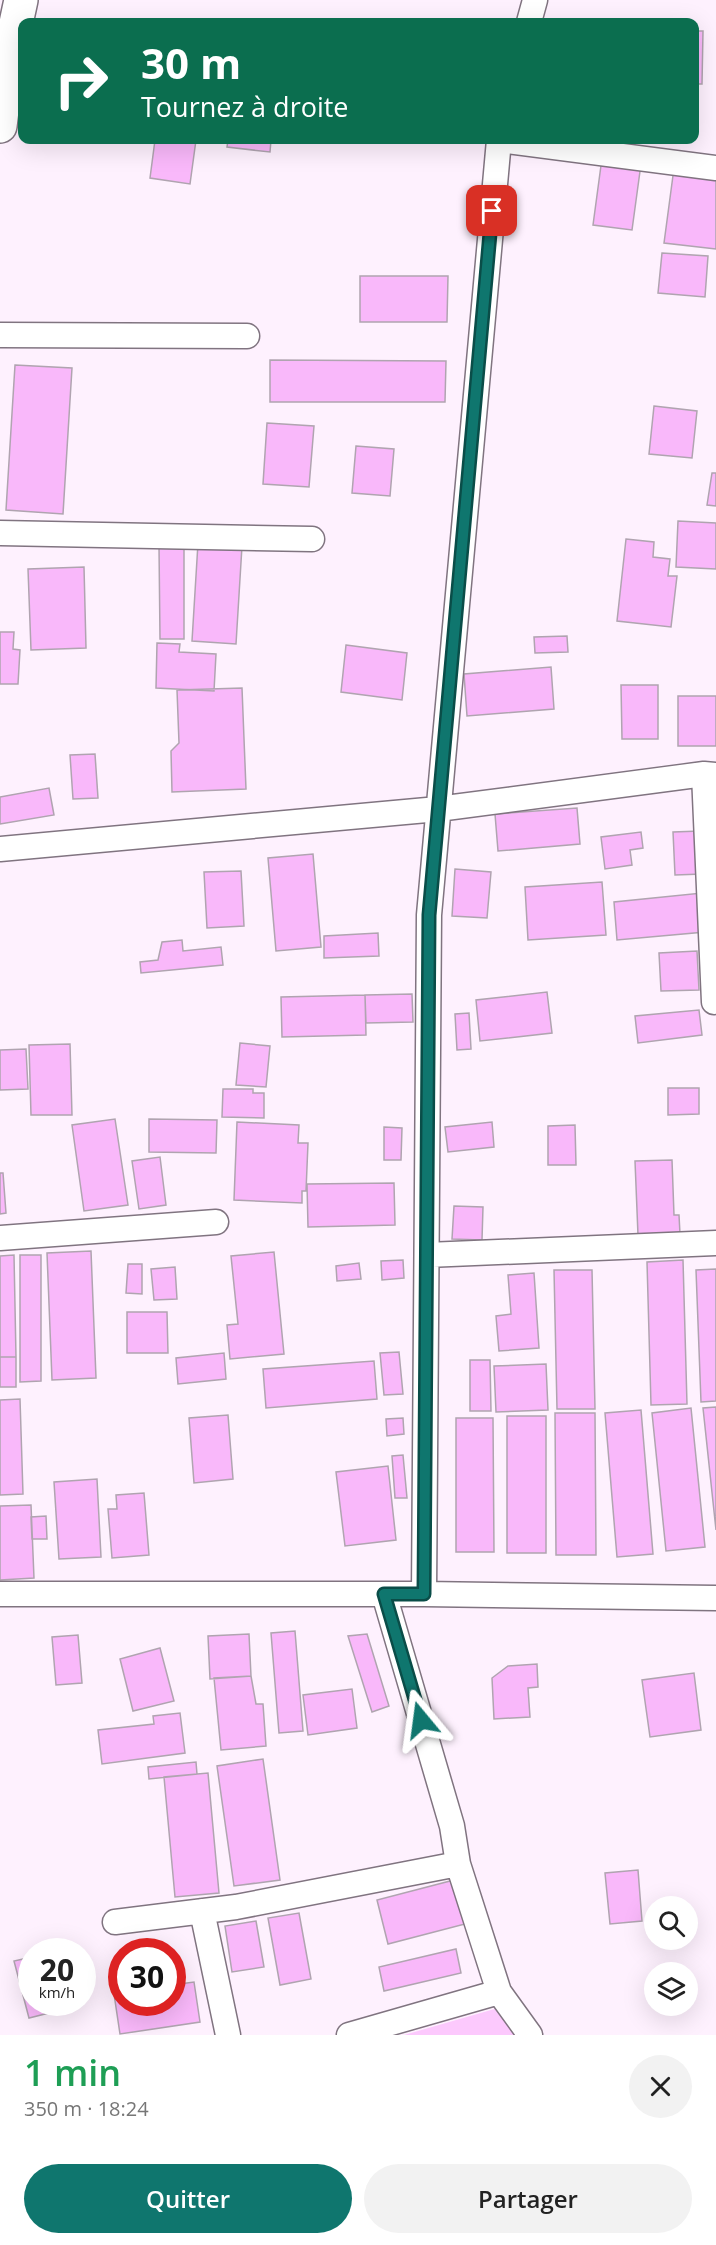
<!DOCTYPE html>
<html lang="fr">
<meta charset="utf-8">
<style>
:root{--surface:#fff;--page:#f2f2f2;--text:#222;--muted:#767676;--accent:#0f766e}
body{margin:0;font-family:"Open Sans",sans-serif;background:var(--page);color:var(--text);height:100vh;display:flex;flex-direction:column;font-size:22px;white-space:nowrap}
*{box-sizing:border-box;margin:0}
p{font-size:20px;color:var(--muted)}
.icon{flex:none;width:33px;height:33px;fill:none;stroke:currentColor;stroke-width:2;stroke-linecap:round;stroke-linejoin:round}
.map{position:relative;height:2035px;overflow:hidden}
.sheet{display:flex;flex-direction:column;background:var(--surface);flex:1}
.sheet>*{flex:none}
.hud{position:absolute;left:18px;top:18px;width:681px;height:126px;border-radius:12px;box-shadow:0 6px 24px #0002;background:#0b6e4f;color:#fff;overflow:hidden}
.buttons{position:absolute;left:644px;top:1896px;display:grid;gap:12px}
.buttons a{display:grid;place-items:center;width:54px;height:54px;border-radius:50%;background:var(--surface);box-shadow:0 6px 24px #0002;font-size:30px}
.speed{position:absolute;left:18px;top:1938px;display:flex;gap:12px;font-size:30px;font-weight:700;text-align:center}
.speed>*{display:grid;place-content:center;width:78px;height:78px;border-radius:50%;background:var(--surface);box-shadow:0 6px 24px #0002;line-height:1}
.speed small{font-size:15px;font-weight:400}
.speed .limit{border:9px solid #d22;background:#fff;color:#111}
.pin{position:absolute;display:grid;place-items:center;width:51px;height:51px;color:#fff;margin:-26px;border-radius:12px;box-shadow:0 3px 9px #0006}
.me{position:absolute;width:66px;margin:-33px;rotate:344deg;stroke-linejoin:round;filter:drop-shadow(0 0 4px #0008)}
.turn{display:flex;align-items:center;gap:21px;height:126px;padding:0 24px;font-size:27px}
.turn .icon{width:78px;height:78px;stroke-width:2.5}
.turn b{display:block;font-size:42px;line-height:51px}
.round{display:grid;place-items:center;flex:none;width:63px;height:63px;border-radius:32px;background:var(--page)}
.overview{display:flex;align-items:center;justify-content:space-between;height:102px;padding:0 24px}
h1{font-size:36px;font-weight:600;line-height:45px;color:#1e9e55}
.button{display:flex;gap:12px;margin-top:auto;padding:12px 24px}
.button a{flex:1;height:69px;border-radius:36px;background:var(--accent);color:#fff;font-size:24px;font-weight:600;line-height:69px;text-align:center}
.button a+a{background:var(--page);color:var(--text)}
.map>svg:first-child{display:block}
.green{fill:#fcc9fd}
.building{fill:#f9b8fa;stroke:#b0a4b0;stroke-width:1.5}
.lines{fill:none;stroke-linecap:round;stroke-linejoin:round}
.street-casing{stroke:#807480;stroke-width:27}
.secondary-casing{stroke:#807480;stroke-width:36}
.street{stroke:#fff;stroke-width:24}
.secondary{stroke:#fff;stroke-width:33}
.route-casing{stroke:#0a4d48;stroke-width:15}
.route{stroke:#0f766e;stroke-width:10}
</style>
<div class="map">
<svg width="716" height="2035" viewBox="0 0 716 2035">
<rect width="100%" height="100%" fill="#fef1fe"/>
<!-- green -->
<path class="green" d="M498 2008 520 2035H404Z"/>
<!-- building -->
<path class="building" d="M694 31H703L702 84H694Z
M155 140H196L190 184 150 178Z
M228 140H271L270 152 227 147Z
M602 158 641 164 632 230 593 225Z
M674 168 716 173V249L664 243Z
M662 253 708 256 705 297 658 293Z
M360 276H448L447 322H360Z
M270 360 446 361 445 402H270Z
M15 365 72 368 63 514 6 510Z
M654 406 697 411 692 458 649 454Z
M267 423 314 426 309 487 263 484Z
M356 446 394 449 390 496 352 493Z
M712 473H716V506L707 505Z
M678 521 716 523V569L676 567Z
M626 539 654 542 653 557 670 559 668 576H677L671 627 617 621Z
M198 543 242 546 236 644 192 641Z
M159 546H184V639H160Z
M84 567 86 648 31 650 28 569Z
M0 632H14L13 649 20 650 18 684H0Z
M567 636 568 652 535 653 534 637Z
M157 643 180 644 179 652 216 654 214 691 156 688Z
M346 645 407 653 402 700 341 692Z
M551 667 554 709 467 716 464 674Z
M621 685H658V739H622Z
M242 688 246 789 172 792 171 751 179 743 177 690Z
M678 696H716V746H678Z
M95 754 98 798 73 799 70 755Z
M49 788 54 815 0 824V797Z
M577 808 580 844 498 851 495 814Z
M700 831 702 874 675 875 673 832Z
M641 832 643 848 630 850 632 865 605 869 601 837Z
M313 854 321 947 276 951 268 858Z
M455 869 491 872 487 918 452 916Z
M241 871 244 926 207 928 204 872Z
M602 882 606 935 528 940 525 887Z
M702 893 705 932 617 940 614 902Z
M378 933 379 956 324 958V936Z
M182 940 183 951 221 947 223 965 141 973 140 962 158 960 162 942Z
M697 951 699 990 661 991 659 953Z
M547 992 552 1033 480 1041 476 1000Z
M412 994 413 1022 366 1023 365 995Z
M365 995 366 1035 282 1037 281 997Z
M699 1010 702 1035 638 1043 635 1016Z
M469 1013 471 1049 457 1050 455 1014Z
M240 1043 270 1046 266 1087 236 1085Z
M70 1044 72 1115H31L29 1045Z
M26 1049 28 1089 0 1090V1050Z
M668 1088H699V1114L668 1115Z
M223 1089H253V1093H264V1118L222 1117Z
M115 1119 128 1205 84 1211 72 1125Z
M149 1119 217 1120 216 1153 149 1152Z
M237 1122 299 1125 298 1143H308L306 1191H302V1203L234 1200Z
M492 1122 494 1147 448 1152 445 1127Z
M575 1125 576 1165H548V1126Z
M384 1127 402 1128 401 1160H384Z
M160 1157 166 1205 139 1209 132 1161Z
M672 1160 674 1215H679L680 1234 638 1235 635 1161Z
M0 1173H3L6 1213 0 1214Z
M394 1183 395 1225 308 1227 307 1184Z
M454 1206 483 1207 482 1240 452 1239Z
M91 1251 96 1378 52 1380 47 1253Z
M274 1252 284 1354 230 1359 227 1325 238 1324 231 1256Z
M14 1255 16 1357H0V1256Z
M20 1255H41V1381L20 1382Z
M403 1260 404 1278 382 1280 381 1261Z
M683 1260 687 1404 651 1405 647 1262Z
M359 1263 361 1279 337 1281 336 1266Z
M128 1264H142V1294L126 1293Z
M175 1267 177 1299 154 1300 151 1269Z
M716 1269V1401L701 1402 696 1270Z
M554 1270H592L595 1409H557Z
M534 1273 539 1348 499 1351 496 1316 511 1314 508 1275Z
M127 1312H167L168 1353H127Z
M399 1352 403 1394 384 1395 380 1353Z
M224 1353 226 1379 178 1384 176 1358Z
M0 1357H16V1387H0Z
M470 1360H490L491 1411H470Z
M374 1361 377 1399 266 1408 263 1369Z
M546 1364 548 1410 496 1412 494 1366Z
M20 1399 23 1494 0 1495V1400Z
M716 1407V1530L703 1408Z
M691 1408 705 1547 666 1551 652 1413Z
M641 1410 653 1554 617 1557 605 1413Z
M555 1413H595L596 1555H556Z
M228 1415 233 1479 194 1483 189 1418Z
M507 1416H546V1553H507Z
M403 1418 404 1434 387 1436 386 1419Z
M456 1418H493L494 1552H456Z
M403 1455 407 1498H395L392 1456Z
M388 1466 396 1540 345 1546 336 1472Z
M97 1479 101 1557 59 1559 54 1482Z
M144 1493 149 1555 112 1558 108 1509H117L116 1495Z
M31 1505 34 1578 0 1580V1506Z
M46 1516 47 1539H32L31 1517Z
M295 1631 303 1731 279 1733 271 1633Z
M249 1634 251 1676 210 1679 208 1636Z
M367 1634 389 1706 372 1712 348 1636Z
M78 1635 82 1683 56 1685 52 1637Z
M160 1648 174 1701 133 1711 120 1659Z
M537 1664 538 1687 528 1688 530 1717 494 1719 492 1678 508 1666Z
M694 1673 701 1730 650 1737 642 1680Z
M251 1676 256 1704H263L266 1746 221 1750 214 1678Z
M352 1689 357 1728 308 1735 303 1695Z
M180 1713 185 1753 102 1764 98 1730 154 1724 153 1716Z
M263 1759 280 1880 234 1886 217 1766Z
M196 1762 197 1774 149 1779 148 1767Z
M208 1773 219 1893 175 1897 164 1777Z
M638 1870 642 1921 610 1924 605 1873Z
M454 1880 465 1924 388 1944 377 1900Z
M299 1913 311 1979 280 1985 268 1918Z
M256 1921 264 1967 232 1972 225 1926Z
M456 1949 461 1973 384 1991 379 1967Z
M32 1957V2002H68L69 2008 29 2018 14 1961Z
M194 1982 200 2022 120 2034 114 1994 122 1992V2002H172V1985Z"/>
<g class="lines">
<!-- street casing -->
<g class="street-casing">
<path id="street" d="M529 22 535 0
M500 140 716 168
M0 335 247 336
M0 533 312 539
M704 774 714 1002
M0 849 438 809 704 774 716 775
M0 1238 216 1222
M427 1255 716 1243
M0 1594H424L716 1598
M384 1594 452 1826 458 1864 499 1992 530 2035
M424 1594 429 915 499 140
M202 1911 228 2035
M115 1922 236 1907 458 1864
M349 2035 499 1992"/>
</g>
<!-- secondary casing -->
<g class="secondary-casing">
<path id="secondary" d="M0 126 9 56 21 0"/>
</g>
<!-- street -->
<use href="#street" class="street"/>
<!-- secondary -->
<use href="#secondary" class="secondary"/>
</g>
<g class="lines">
<!-- route casing -->
<g class="route-casing">
<path id="route" d="M421 1720 384 1594H424L429 915 492 211"/>
</g>
<!-- route -->
<use href="#route" class="route"/>
</g>
</svg>
<div class="buttons">
<a><svg class="icon" aria-label="search" viewBox="0 0 24 24"><circle cx="10" cy="10" r="6"/><path d="M15 15l6 6"/></svg></a>
<a><svg class="icon" aria-label="layers" viewBox="0 0 24 24"><path d="M12 4l9 5-9 5-9-5zM3 14l9 5 9-5"/></svg></a>
</div>
<div class="speed"><div>20<small>km/h</small></div><div class="limit">30</div></div>
<div class="pin" style="left:492px;top:211px;background:#d93025"><svg class="icon" aria-label="arrive" viewBox="0 0 24 24"><path d="M6 21V4h12l-3 4 3 4H6"/></svg></div>
<svg class="me" style="left:421px;top:1720px" viewBox="-20 -20 40 40"><path d="M0-17L14 15 0 8-14 15z" fill="#0f766e" stroke="#fff" stroke-width="4"/></svg>
<div class="hud">
<div class="turn"><svg class="icon" aria-label="right" viewBox="0 0 24 24"><path d="M7 20v-9h11M14 6l5 5-5 5"/></svg><div><b>30 m</b>Tournez à droite</div></div>
</div>
</div>
<section class="sheet">
<div class="overview"><div><h1>1 min</h1><p>350 m · 18:24</p></div><a class="round"><svg class="icon" aria-label="close" viewBox="0 0 24 24"><path d="M6 6l12 12M18 6L6 18"/></svg></a></div>
<div class="button"><a>Quitter</a><a>Partager</a></div>
</section>
